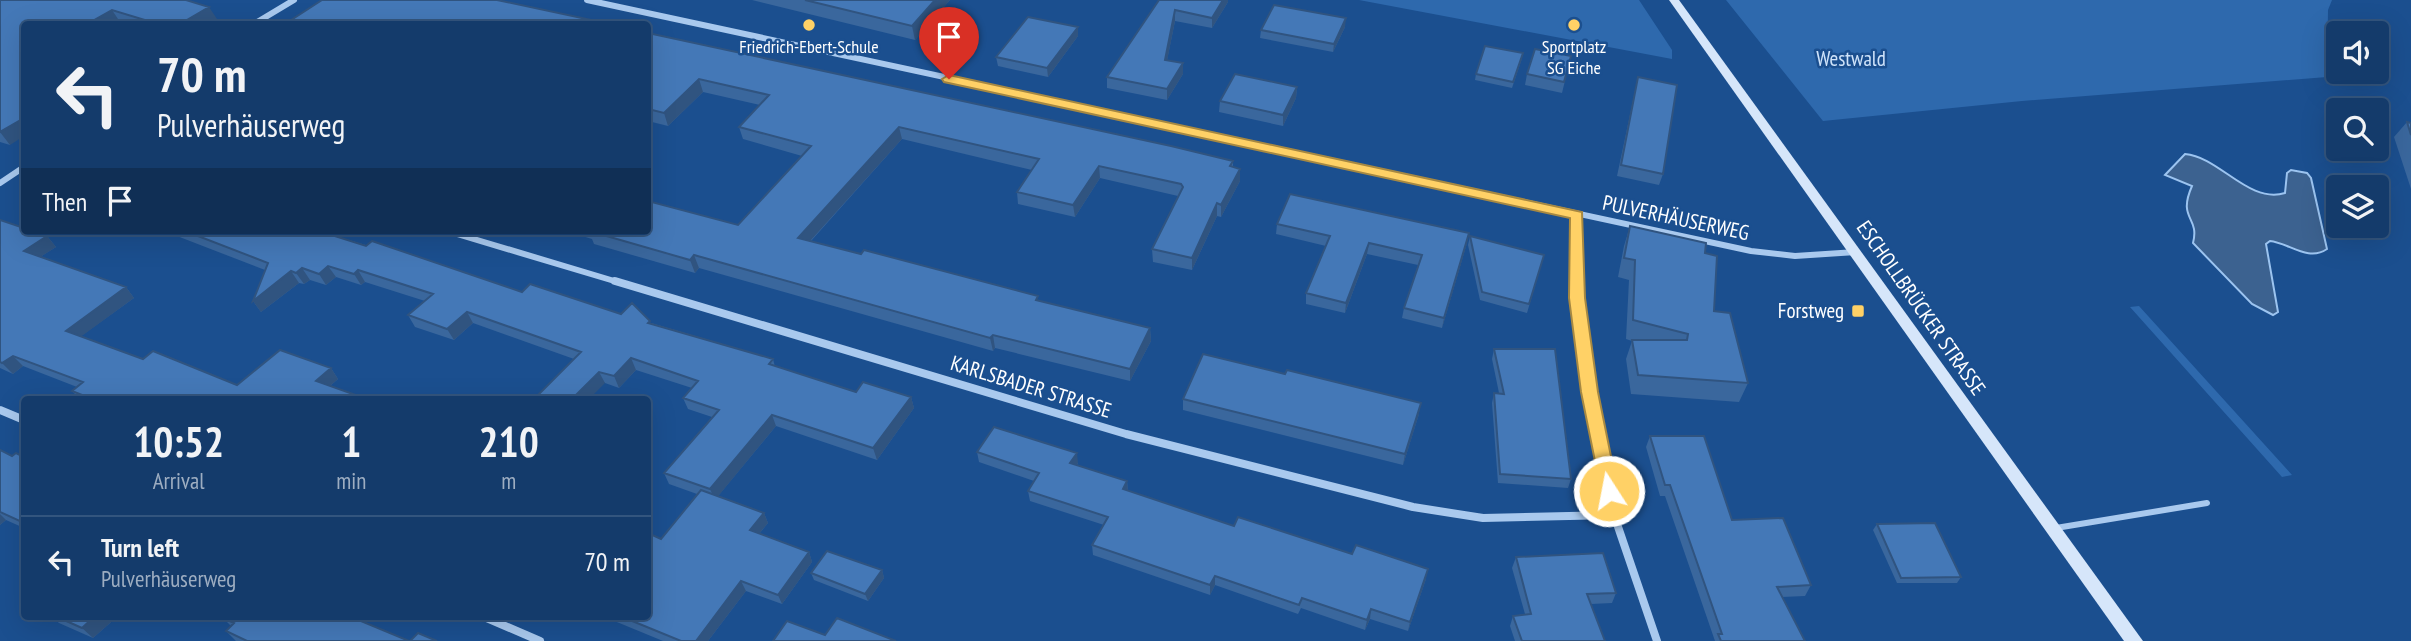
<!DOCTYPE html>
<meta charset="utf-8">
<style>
:root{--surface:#143b6b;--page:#1d4271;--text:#f1f3f6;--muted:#9dadc1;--line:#33557e}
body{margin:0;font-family:"PT Sans Narrow",sans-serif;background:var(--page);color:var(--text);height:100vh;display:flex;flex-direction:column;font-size:26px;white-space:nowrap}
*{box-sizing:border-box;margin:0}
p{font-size:23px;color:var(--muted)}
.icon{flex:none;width:38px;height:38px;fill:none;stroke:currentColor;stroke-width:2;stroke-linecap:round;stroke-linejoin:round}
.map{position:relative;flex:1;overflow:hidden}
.details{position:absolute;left:21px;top:396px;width:630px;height:224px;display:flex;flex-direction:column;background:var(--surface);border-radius:7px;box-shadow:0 7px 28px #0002,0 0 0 2px var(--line)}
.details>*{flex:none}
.top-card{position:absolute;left:21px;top:21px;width:630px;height:214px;border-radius:7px;box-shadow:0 7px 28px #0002,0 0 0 2px var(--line);background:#143b6b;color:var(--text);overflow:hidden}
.tools{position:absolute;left:2326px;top:21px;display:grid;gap:14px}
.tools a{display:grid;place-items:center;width:63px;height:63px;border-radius:7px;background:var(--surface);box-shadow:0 7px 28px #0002,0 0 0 2px var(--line);font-size:35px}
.pin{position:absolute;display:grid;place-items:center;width:60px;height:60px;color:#fff;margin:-72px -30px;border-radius:50% 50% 50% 0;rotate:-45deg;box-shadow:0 0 7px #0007}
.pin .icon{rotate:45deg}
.me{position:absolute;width:77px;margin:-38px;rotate:349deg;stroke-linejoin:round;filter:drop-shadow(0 0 5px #0008)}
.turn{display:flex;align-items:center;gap:24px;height:147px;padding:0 21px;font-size:32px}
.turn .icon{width:91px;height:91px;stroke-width:2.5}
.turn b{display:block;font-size:49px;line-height:60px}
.then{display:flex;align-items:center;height:66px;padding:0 21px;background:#0003;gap:14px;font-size:26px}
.eta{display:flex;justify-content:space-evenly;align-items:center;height:119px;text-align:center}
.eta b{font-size:42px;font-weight:600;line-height:49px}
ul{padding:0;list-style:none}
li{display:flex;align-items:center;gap:21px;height:91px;padding:0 21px;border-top:2px solid var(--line)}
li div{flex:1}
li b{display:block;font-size:26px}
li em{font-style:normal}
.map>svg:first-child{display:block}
.green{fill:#2e69ad}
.water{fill:#3c6290;stroke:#9cc4f0;stroke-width:2}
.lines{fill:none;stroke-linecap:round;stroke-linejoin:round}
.lane{stroke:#a9c9ee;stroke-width:6}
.street-far1{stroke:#a9c9ee;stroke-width:6}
.street{stroke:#a9c9ee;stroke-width:8}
.secondary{fill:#d6e6fa;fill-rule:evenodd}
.wall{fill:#3a679d}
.shaded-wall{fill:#305480}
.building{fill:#4478b7;stroke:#305480;stroke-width:2}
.route{fill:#ffd166;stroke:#a68842;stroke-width:2}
.poi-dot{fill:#ffd166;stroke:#1b4f8f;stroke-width:2.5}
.labels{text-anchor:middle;stroke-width:5;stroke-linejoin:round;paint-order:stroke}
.far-poi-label{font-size:18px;fill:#fff;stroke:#1b4f8f}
.park-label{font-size:21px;fill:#cfe3fa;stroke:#1b4f8f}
.street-label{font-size:21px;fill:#fff;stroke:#1b4f8f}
.poi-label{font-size:21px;fill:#fff;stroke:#1b4f8f;text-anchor:end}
</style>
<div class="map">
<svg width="2411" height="641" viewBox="0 0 2411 641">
<rect width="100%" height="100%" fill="#1b4f8f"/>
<!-- green -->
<path class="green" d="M1359 0H1639L1672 50V59Z
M1726 0H2332L2328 10 2327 77 2022 101 1823 121Z
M2139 306 2292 475 2282 477 2130 307Z"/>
<!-- water -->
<path class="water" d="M2185 154C2220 157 2248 204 2285 193L2287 173 2291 170 2307 173 2311 178 2327 249C2308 262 2289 243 2270 241L2266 244 2278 312 2273 315 2252 304 2193 243C2200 216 2177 220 2192 186L2165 175Z"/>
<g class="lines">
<!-- lane -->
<path class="lane" d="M2056 528 2207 503"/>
<!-- street-far1 -->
<path class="street-far1" d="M587 0 1751 251 1795 256 1856 252
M254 24 294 0
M0 183 24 167
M1577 215V283
M447 231 621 283"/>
<!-- street -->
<path class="street" d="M615 281 1126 434 1413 507 1483 518 1614 515
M1577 281 1590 392 1614 515 1657 641
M0 410 24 420
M482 616 540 641"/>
<!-- secondary -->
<path class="secondary" d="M1669 0H1679L2143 641H2124Z"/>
</g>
<!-- wall -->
<path class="wall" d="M0 0 217 19 208 24H127L120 22 116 24H24L10 145 0 142Z
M752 0H950L915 40Z
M1159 0H1228V2L1212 28 1175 21 1167 60 1183 74 1167 100 1107 88V77Z
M1078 27V36L1048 77 998 66 996 57Z
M1345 27 1333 52 1260 38 1261 30Z
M648 33 1233 161V167L1240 181 1221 217 1217 216 1192 270 1153 262 1152 249 1178 196 1100 178 1075 217 1018 204 1017 192 1032 170 902 139 811 241 1039 301 1150 328 1151 341 1130 381 995 348 993 351 699 268 695 273 594 244 592 239 566 231H648V186L653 199 651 202 738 225 802 156 743 139 739 127 760 105 703 92 668 126 648 121Z
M1571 56 1562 93 1525 85 1527 74Z
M1522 58 1512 88 1475 80 1476 74Z
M1638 77 1663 174 1659 185 1617 176Z
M1297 87 1296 98 1283 126 1219 112 1220 101Z
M2407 122 2411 123V189L2394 137Z
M0 220 47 236 56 247 40 257 126 287 134 298 81 336 143 359 237 385 331 368 338 379 330 386 367 399H80L72 391 77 387 23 366 13 374 0 368Z
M1277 224 1467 243 1442 328 1402 318 1404 308 1418 265 1367 254 1345 313 1306 304V293L1326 246 1276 234Z
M1630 226 1705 253 1714 311 1748 383 1739 402 1631 394 1626 359 1632 341 1626 339 1629 280 1618 277 1624 246Z
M164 231H319L522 292 651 323 773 359 775 367 856 392 911 397 914 408 877 460 776 426 718 496 764 513 768 523 759 534 809 552 812 562 782 604 746 591 708 641H663L612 620 610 616H648L661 539 697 494 669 484 664 473 712 417 688 409 683 398 692 388 636 370 619 388 605 383 574 359 473 323 454 340 415 327 408 315 425 301 365 282 361 285 336 277 326 285 310 280 304 284 299 283 261 312 253 301 265 270Z
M1470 236 1544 255 1527 313 1480 300 1468 245Z
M1494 349 1571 479 1568 488 1498 483 1492 403 1494 393H1499L1492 359Z
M1285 374 1419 414 1403 465 1183 410V399Z
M1650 436 1732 520 1811 585 1805 596 1782 597 1805 641H1715L1665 496H1660L1646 447Z
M0 450 12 456 24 457V528L6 520 0 525Z
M977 452 1078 463 1077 465 1127 481 1128 491 1234 526 1426 579 1408 631 1370 619 1365 630 1301 608 1298 614 1215 585 1210 595 1093 555 1092 545 1104 525 1030 501 1028 491 1034 481 979 462Z
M1877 524 1961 577 1957 583H1897L1873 530Z
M1516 557 1616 593 1612 603 1591 604 1605 641H1515L1510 626 1513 616 1525 614 1512 568Z
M882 570 884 578 868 601 814 580 811 573Z
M51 616H118L93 638 59 623Z
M225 616H359L356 619 409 641H236L226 631 231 626 223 618Z"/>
<!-- shaded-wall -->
<path class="shaded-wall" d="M935 0H950L915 40 912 26Z
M1223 0H1228V2L1212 28V18Z
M209 7 217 19 208 24H180Z
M112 10 120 22 116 24H87Z
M1175 10V21L1165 71V60Z
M1346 18 1345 27 1333 52 1334 44Z
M1078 27V36L1048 77 1047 68Z
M1183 63V74L1167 100V89Z
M699 79 703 92 668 126 664 113Z
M1297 87 1296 98 1283 126V115Z
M24 118V136L10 145 0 132Z
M899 127 902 139 802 250 798 238Z
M1099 166 1100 178 1075 217 1073 205Z
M1240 169V181L1221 217V205Z
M648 187 653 199 648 205Z
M1217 203V216L1192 270V258Z
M1469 233 1467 243 1442 328 1444 318Z
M47 236 56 247 34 261 24 251Z
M1369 243 1367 254 1345 313 1346 303Z
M694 255 699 268 695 273 690 260Z
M328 266 336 277 326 285 319 274Z
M302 268 310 280 304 284 296 273Z
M358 270 365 282 361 285 354 274Z
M291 271 299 283 261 312 253 301Z
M126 287 134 298 75 341 66 331Z
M467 312 473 323 454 340 447 329Z
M1150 328 1151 341 1130 381V369Z
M993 335 995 348 993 351 990 338Z
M13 356 23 366 13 374 2 363Z
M631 358 636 370 619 388 614 376Z
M331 368 338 379 324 391 316 381Z
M599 372 605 383 589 399H572Z
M911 397 914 408 877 460 873 448Z
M1421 403 1419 414 1403 465 1405 454Z
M772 415 776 426 715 500 710 489Z
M1077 453 1078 463 1072 473 1070 463Z
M1127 481 1128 491 1123 489Z
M764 513 768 523 754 540 750 530Z
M0 514 6 520 0 525Z
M809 552 812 562 782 604 778 595Z
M1428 569 1426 579 1408 631 1410 622Z
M882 570 884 578 868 601 865 594Z
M1215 576V585L1210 595V585Z
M741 581 746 591 708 641H696Z
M1371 609 1370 619 1365 630 1367 620Z
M95 616H118L93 638 82 628Z"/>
<!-- building -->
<path class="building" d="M0 0H186L209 7 180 24H158L112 10 87 24H24V118L0 132Z
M322 0H497L610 24H285Z
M805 0H935L912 26Z
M1159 0H1223L1212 18 1175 10 1165 60 1183 63 1167 89 1107 77Z
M1274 5 1346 18 1334 44 1261 30Z
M1028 17 1078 27 1047 68 996 57Z
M648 33 1171 146 1233 161 1230 166 1240 169 1221 205 1217 203 1192 258 1152 249 1183 187 1181 184 1099 166 1073 205 1017 192 1039 159 899 127 798 238 861 254 864 250 1038 296 1036 300 1150 328 1130 369 993 335 990 338 694 255 690 260 589 231H648V201L738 225 811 146 739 127 769 95 699 79 664 113 648 109Z
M1485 46 1523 53 1513 82 1476 74Z
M1535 49 1571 56 1564 82 1527 74Z
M1235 74 1297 87 1283 115 1220 101Z
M1638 77 1677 85 1663 174 1621 165Z
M2407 122 2411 123V135Z
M1290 194 1469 233 1444 318 1404 308 1422 255 1369 243 1346 303 1306 293 1330 236 1277 224Z
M0 220 24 228V231H32L47 236 24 251 126 287 66 331 143 359 153 351 237 385 280 350 331 368 316 381 367 399H92L72 391 83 382 13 356 2 363 0 362Z
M1630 226 1706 243 1705 253 1717 256 1714 311 1730 313 1748 383 1638 375 1632 340H1687L1688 334 1633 320 1635 260 1624 258Z
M185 231H319L366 246 372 241 522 292 530 284 621 314 632 303 650 321 648 323 773 359 769 364 856 392 863 382 911 397 873 448 772 415 710 489 664 473 719 410 683 398 698 381 631 358 614 376 599 372 572 399H534L581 352 467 312 447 329 408 315 433 294 358 270 354 274 328 266 319 274 302 268 296 273 291 271 253 301 268 263Z
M1470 236 1544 255 1529 304 1482 292Z
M1494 349H1555L1571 479 1500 474 1494 393 1504 394Z
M1203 354 1285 374 1287 370 1421 403 1405 454 1183 399Z
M994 427 1077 453 1070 463 1127 481 1123 489 1234 526 1238 517 1352 554 1356 545 1428 569 1410 622 1371 609 1367 620 1302 598 1299 605 1215 576 1210 585 1092 545 1108 517 1028 491 1039 473 977 452Z
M1650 436H1704L1732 520 1783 518 1811 585 1777 587 1805 641H1721L1718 634H1722L1670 485H1665Z
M0 450 12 456 16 453 24 457V523L0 512Z
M701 490 764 513 750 530 809 552 778 595 741 581 696 641H681L620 616H648V533L661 539Z
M1935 523 1961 577 1901 578 1877 524Z
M827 551 882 570 865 594 811 573Z
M1603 553 1616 593 1587 594 1605 641H1522L1513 616 1531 614 1516 557Z
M55 616H95L82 628Z
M225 616H349L409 641H247L226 631 234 623 223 618Z
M837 618 896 641H773L787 621 825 635Z
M418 633 437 641H410Z"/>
<!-- route -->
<path class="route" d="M949 75 1582 212 1585 298 1598 392 1618 491 1616 496 1609 498 1601 491 1581 392 1569 298 1570 218 944 82 942 79Z"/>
<!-- markers -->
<g class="poi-dot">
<circle cx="809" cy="25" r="7"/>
<circle cx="1574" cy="25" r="7"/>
<rect x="1851" y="304" width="14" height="14" rx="3.5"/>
</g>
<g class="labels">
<!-- far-poi labels -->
<g class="far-poi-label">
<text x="809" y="53">Friedrich-Ebert-Schule</text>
<text x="1574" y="53">Sportplatz<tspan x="1574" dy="21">SG Eiche</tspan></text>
</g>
<!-- park labels -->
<g class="park-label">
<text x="1851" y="66">Westwald</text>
</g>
<!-- street labels -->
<g class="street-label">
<text transform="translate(1676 218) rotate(12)" y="7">PULVERHÄUSERWEG</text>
<text transform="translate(1921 308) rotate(55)" y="7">ESCHOLLBRÜCKER STRASSE</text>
<text transform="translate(1031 387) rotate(17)" y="7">KARLSBADER STRASSE</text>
</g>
<!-- poi labels -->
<g class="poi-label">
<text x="1844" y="318">Forstweg</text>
</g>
</g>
</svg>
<div class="tools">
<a><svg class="icon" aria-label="sound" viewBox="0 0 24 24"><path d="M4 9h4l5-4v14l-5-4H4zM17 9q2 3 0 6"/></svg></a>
<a><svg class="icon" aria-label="search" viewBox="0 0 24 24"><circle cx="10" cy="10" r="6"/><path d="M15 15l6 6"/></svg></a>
<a><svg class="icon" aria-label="layers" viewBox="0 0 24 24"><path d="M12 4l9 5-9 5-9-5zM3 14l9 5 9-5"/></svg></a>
</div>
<div class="pin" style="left:949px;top:79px;background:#d93025"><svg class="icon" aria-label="arrive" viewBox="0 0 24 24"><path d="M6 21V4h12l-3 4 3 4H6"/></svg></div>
<svg class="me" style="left:1609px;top:491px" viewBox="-20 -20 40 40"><circle r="17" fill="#ffd166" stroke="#fff" stroke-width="3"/><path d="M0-11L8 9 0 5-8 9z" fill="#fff"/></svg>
<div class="top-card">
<div class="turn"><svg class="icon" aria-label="left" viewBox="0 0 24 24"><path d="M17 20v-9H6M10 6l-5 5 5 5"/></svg><div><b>70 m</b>Pulverhäuserweg</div></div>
<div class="then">Then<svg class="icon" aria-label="arrive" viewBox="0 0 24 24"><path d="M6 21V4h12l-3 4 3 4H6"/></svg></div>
</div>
<section class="details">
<div class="eta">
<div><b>10:52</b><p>Arrival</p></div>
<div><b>1</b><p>min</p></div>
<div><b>210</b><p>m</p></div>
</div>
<ul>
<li><svg class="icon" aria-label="left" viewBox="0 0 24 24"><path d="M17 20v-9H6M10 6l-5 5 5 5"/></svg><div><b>Turn left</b><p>Pulverhäuserweg</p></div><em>70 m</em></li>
</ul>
</section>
</div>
